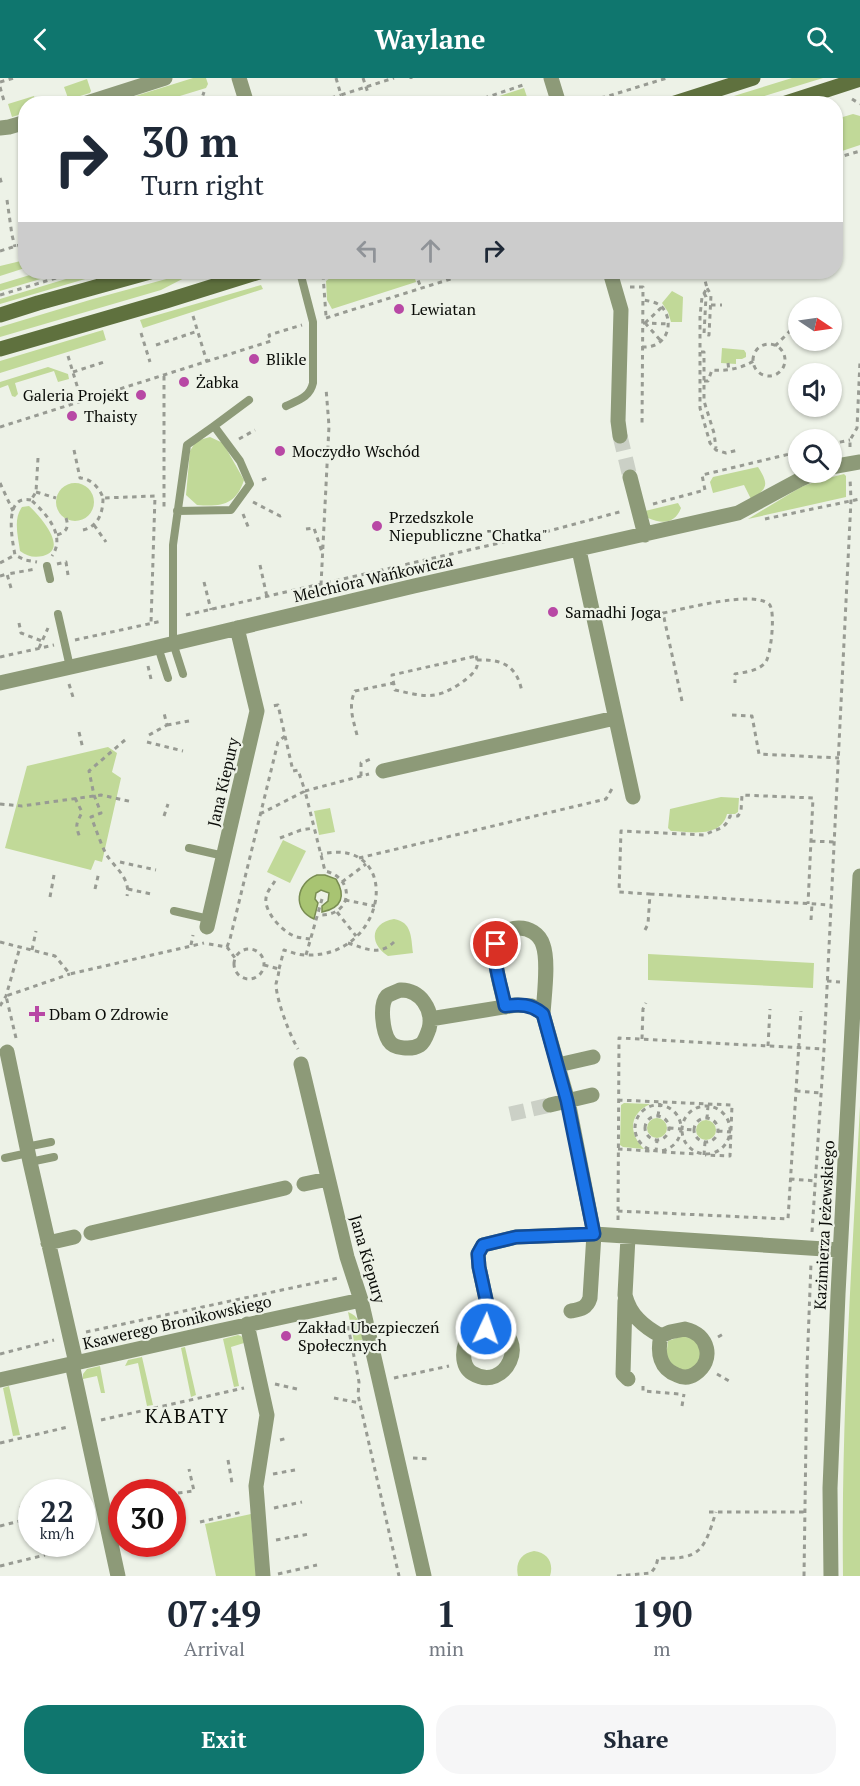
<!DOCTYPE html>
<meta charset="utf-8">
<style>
:root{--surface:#fff;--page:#f6f6f7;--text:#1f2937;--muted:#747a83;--accent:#0f766e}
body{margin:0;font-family:"PT Serif",serif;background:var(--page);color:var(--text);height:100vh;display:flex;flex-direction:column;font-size:22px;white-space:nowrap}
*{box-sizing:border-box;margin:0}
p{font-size:20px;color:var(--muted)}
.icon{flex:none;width:33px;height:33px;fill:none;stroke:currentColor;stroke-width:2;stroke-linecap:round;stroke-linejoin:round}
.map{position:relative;height:1498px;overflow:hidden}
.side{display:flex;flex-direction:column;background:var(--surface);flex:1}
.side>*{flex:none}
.guide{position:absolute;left:18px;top:18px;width:825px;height:183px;border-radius:24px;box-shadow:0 2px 4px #0004;background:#fff;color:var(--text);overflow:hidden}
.needle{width:39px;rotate:103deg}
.fabs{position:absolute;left:788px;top:219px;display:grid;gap:12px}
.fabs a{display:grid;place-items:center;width:54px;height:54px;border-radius:50%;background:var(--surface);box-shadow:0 2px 4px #0004;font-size:30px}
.speed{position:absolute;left:18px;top:1401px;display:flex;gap:12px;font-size:30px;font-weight:700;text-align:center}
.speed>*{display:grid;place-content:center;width:78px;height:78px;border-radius:50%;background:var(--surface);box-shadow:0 2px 4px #0004;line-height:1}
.speed small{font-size:15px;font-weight:400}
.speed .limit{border:9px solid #d22;background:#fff;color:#111}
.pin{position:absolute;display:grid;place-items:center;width:51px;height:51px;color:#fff;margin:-26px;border:3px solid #fff;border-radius:50%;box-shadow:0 2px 6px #0007}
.me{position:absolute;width:66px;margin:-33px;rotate:3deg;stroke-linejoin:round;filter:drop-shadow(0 0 4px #0008)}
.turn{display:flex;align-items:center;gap:21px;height:126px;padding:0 24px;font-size:27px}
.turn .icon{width:78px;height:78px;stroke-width:2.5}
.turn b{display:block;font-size:42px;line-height:51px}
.lanes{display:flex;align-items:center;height:57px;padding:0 24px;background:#0003;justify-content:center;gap:30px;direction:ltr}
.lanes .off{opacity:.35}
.eta{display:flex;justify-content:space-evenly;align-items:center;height:102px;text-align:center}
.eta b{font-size:36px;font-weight:800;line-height:42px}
.button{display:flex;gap:12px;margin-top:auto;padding:12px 24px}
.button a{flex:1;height:69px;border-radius:24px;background:var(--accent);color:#fff;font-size:24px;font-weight:800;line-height:69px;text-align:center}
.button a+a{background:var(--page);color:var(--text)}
header{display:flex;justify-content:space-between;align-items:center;height:78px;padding:0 24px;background:var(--accent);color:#fff;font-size:27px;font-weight:800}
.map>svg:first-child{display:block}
.green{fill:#c1d998}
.water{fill:#a8c472;stroke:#798d52;stroke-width:1.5}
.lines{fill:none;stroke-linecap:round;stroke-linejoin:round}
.street-tunnel{stroke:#cbd0c6;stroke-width:15;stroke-dasharray:15 8;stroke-linecap:butt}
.path{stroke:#989b93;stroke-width:3;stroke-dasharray:4.5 4.5;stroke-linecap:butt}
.lane{stroke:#8d9a78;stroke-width:8}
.street{stroke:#8d9a78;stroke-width:15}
.secondary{stroke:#5f713e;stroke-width:15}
.route-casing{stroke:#114b97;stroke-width:15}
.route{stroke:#1a73e8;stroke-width:10}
.poi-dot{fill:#b848a5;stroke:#edf2e7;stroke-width:2}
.labels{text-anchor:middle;stroke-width:4.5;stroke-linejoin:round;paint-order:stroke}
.poi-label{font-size:16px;fill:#0a0c08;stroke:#edf2e7;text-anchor:start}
.street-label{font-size:16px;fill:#0a0c08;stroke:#edf2e7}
.quarter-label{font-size:20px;letter-spacing:1.5px;fill:#0a0c08;stroke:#edf2e7}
</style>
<header><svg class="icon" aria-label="back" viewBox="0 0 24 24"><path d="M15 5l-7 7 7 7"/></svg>Waylane<svg class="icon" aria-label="search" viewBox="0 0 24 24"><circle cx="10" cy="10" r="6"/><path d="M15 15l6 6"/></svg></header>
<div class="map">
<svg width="860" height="1498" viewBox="0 0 860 1498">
<rect width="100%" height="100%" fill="#edf2e7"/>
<!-- green -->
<path class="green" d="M193 0H206L208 6 206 10 157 25H113Z
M792 0H823L742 25H711Z
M87 1 91 13 90 15 70 21 68 20 64 9Z
M524 10 529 25H478Z
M34 18 36 25 26 26 25 35 12 39 8 26Z
M853 36 860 38V67L836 75V41Z
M25 182V190L0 198V188Z
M40 194H64L0 213V206Z
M89 194H109L0 226V221Z
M192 194V196L161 212 0 259V249L93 221Z
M350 194H413L416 204 332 231 327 222 326 203 330 200Z
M261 207 263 211 143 250 140 242Z
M672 213 683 219 682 244H671L668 234 662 225Z
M103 252 106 262 0 295V283Z
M722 270 744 272 746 275V279L742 281H736V286L721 285Z
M48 289 68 296 69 301 58 304 54 293 15 305 18 316 15 319 12 318 8 307 0 310V304Z
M210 359 223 365 244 402C236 427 221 429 197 427L186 417 190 373 196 363Z
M758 389C769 406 768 411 751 421L744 407 713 415 710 404 713 399Z
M844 396 846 398V419L748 441 801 409 817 403Z
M56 424a19 19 0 1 1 38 0a19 19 0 1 1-38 0Z
M678 425 681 430C675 446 662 446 648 440L645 433Z
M29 428C39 437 70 471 43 478 33 480 27 478 20 473 18 458 13 441 22 429Z
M108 669 117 675 112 694 121 700 102 784 95 782 91 792 5 770 27 688Z
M721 719 739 720 738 734 735 736H727C721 760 691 754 671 753L668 750 670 731Z
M330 730 335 754 319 757 314 733Z
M283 762 306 773 290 805 267 794Z
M394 841C412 844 411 859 413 875L388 878C369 866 370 845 394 841Z
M648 876 814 885 813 910 648 902Z
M624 1025 650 1026C629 1036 628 1055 644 1071L623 1069 620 1067 621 1027Z
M860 1028V1498H843C841 1341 852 1184 860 1028Z
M647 1050a10 10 0 1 1 20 0a10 10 0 1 1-20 0Z
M696 1052a10 10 0 1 1 20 0a10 10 0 1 1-20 0Z
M348 1234C360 1238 363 1251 362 1262L354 1263Z
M238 1257 241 1258 245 1262 244 1265 231 1269 239 1308 234 1309 223 1261Z
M682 1258C685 1259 689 1259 692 1261 706 1267 702 1289 688 1292 686 1293 679 1292 677 1292L666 1279 668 1263Z
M185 1269 196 1317 191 1319 181 1270Z
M142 1279 153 1327 147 1328 138 1285 125 1288 128 1282Z
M100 1288 105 1315H101L97 1298 83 1301V1296L87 1291Z
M9 1308 20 1357 13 1358 3 1310Z
M251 1436 256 1498H216L205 1446Z
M534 1473C548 1475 554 1485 550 1498H518C515 1485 521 1475 534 1473Z"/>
<!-- water -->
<path class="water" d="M317 797H325L336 801C346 818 342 830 322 834V828L328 823 329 815 321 812 316 815 315 821 318 825 314 841C292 832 296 805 317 797Z"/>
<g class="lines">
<!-- street-tunnel -->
<path class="street-tunnel" d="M620 358 630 399
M510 1036 550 1027"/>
<!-- path -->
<path class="path" d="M336 0 341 17 394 0
M363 0 368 15
M411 0V1
M0 4 14 0
M0 9 4 23
M331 20 341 17
M852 21 860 26
M574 24 605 19 667 0
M200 26 204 14
M283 26 291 23 292 26
M467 26 526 6
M836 80 860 73
M0 100 2 107
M7 122 12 157 15 169
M0 173 26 165
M415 194 421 210
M703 195 707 210 702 219 700 238V330L710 365 716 372 726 375 738 372
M323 197 326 238
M630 209H643L642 348
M704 215 706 219 704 256 709 257 711 217 707 210
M0 217 76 194
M711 227H722
M193 238 207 284
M326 240 473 194
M643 245 669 246
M645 245 661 263
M645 245 662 229
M141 255 150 284
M753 282a16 16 0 1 1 32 0a16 16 0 1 1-32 0Z
M156 267 198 253
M775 268 796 247
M642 269C646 269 649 269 652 268 670 263 673 240 661 228 656 224 649 223 643 222
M701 274H704V323L714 355 716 370
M68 278 82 324
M728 285 729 293
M73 294 104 284
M164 298V430
M704 303H708L712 292C728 293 739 291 754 283
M0 349 271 263 269 257 302 247
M239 361 255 352
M831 366 850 362
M850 369V362L857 350 860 283
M74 372 80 400C90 400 100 410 103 420L155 418 151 545
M38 380 36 414 31 422C47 436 66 458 52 478
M262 402 270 399
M0 405 13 433
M36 414 56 420
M31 422C3 416 12 461 15 477L25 482 37 484
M253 424 280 438 285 436
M653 426 705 412 702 397 798 374
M243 436 249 451
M765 441 860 421
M94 447 106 464
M306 451 314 450 322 474
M83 452C99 448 103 434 103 420
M57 457C67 454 69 449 66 440
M0 485 15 477
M57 486 66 484 68 497
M260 487 267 519
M0 498 7 496
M204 504 211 532
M321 507 329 348 326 310
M11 510 7 496 36 491
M186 537 534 457 623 433
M19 545 21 555 42 563
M75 562 162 543
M39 570 48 550
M476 578C477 581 478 585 477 588 475 598 449 614 439 616 425 620 409 615 395 612L392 597Z
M0 579 54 567
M477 582C503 581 517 588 522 614
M148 588 151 601
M69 606 73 619
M682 623 663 535C685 531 752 512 769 526 776 532 771 579 765 585 758 593 745 594 735 596V605
M732 637 752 638 759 676 839 680
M167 647 189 643
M79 654 83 671
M149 657 167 647 164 635
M357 657C353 641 348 628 355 613L394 605
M285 658 293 693 298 692 305 713 369 696
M125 662 89 693 94 717 101 735 91 739C96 751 100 764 106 776 114 789 131 800 127 818
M147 664 183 673
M361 698V685L373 680
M75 720 82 734C76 747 75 746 80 760
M0 726 22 728 101 717 133 724
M260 736 305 713 325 793C356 800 353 839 318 837
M164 738 168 726
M280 760 301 752 314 750
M811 763 834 764
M359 780 606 721 613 709
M120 784 156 792
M275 803C272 808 267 813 266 820 264 833 280 851 292 857 297 860 304 860 310 861
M342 804 366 786
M95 811 99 794
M128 811 151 816
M650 816 831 827
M50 819 54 797
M345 822 375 828
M337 834 356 858
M811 842 812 826
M645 852 648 846 650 816 619 814 621 753 705 757C716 750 725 753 730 738H738L741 733 742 717 813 720 808 826
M0 864 55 878 70 896 204 865
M348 865C367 871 380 879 396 862
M209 866 227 869 235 880
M191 867 193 857
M227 869 230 861 278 664 285 658 278 627 272 628
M234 886a15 15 0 1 1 30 0a15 15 0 1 1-30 0Z
M32 872 36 853
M306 877 322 821
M264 887 279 891C279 896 277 901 276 906 276 921 290 958 298 971
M279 891 284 872C291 874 298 877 306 877 389 880 404 758 321 776
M827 903 840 904
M0 928 6 918 20 869
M16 960 6 918 70 896
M642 961 643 931 646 925
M768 968 770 931
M796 1013 822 1015
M618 1022 732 1027 730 1078 705 1077
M635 1050a23 23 0 1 1 46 0a23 23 0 1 1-46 0Z
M682 1052a24 24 0 1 1 48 0a24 24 0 1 1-48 0Z
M658 1038 660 1025
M645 1050a12 12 0 1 1 24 0a12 12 0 1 1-24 0Z
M694 1052a12 12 0 1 1 24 0a12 12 0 1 1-24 0Z
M707 1041 708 1027
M669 1050 694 1052
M718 1053 731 1054
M618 1071 650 1073
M656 1074 657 1062
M662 1074 697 1076
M704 1077 705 1064
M790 1101 817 1103
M618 1133 788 1141 801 933
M618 1142 619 960 824 971
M812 1154 824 971 851 422 850 400
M348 1248 359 1304 358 1317 399 1498
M86 1254 338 1200
M718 1259 725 1255
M0 1276 54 1262
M717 1296 729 1303
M394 1300 449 1288
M275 1306 297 1311
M643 1308V1313L679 1316
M334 1320 360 1325
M682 1328 684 1316
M101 1342 244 1310
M280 1362 288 1360
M0 1365 68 1349
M413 1380 429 1381
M228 1382 232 1405
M273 1396 295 1392
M178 1415 194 1413 189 1391
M21 1428 25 1442
M274 1430 302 1424
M709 1434H805
M200 1444 242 1434
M0 1448 32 1440
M276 1462 309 1456
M0 1488 45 1477
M278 1496 317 1487
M617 1498 651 1495 656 1488 658 1480C701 1482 704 1472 716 1434
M804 1498 807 1290 811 1185"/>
<!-- lane -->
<path class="lane" d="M286 328C299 322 310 319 313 305V244L300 194
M177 433 231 432 250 406 240 383 214 348 249 322
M47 488 50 501
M58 536 70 589
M158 569 168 600
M183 596 173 565V467L187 367 214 348
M189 770 224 778
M174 833 209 841
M26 1069 51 1064
M5 1080 28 1075
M30 1084 54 1079"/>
<!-- street -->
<path class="street" d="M239 0 247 26
M551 0 559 26
M84 26 165 0
M0 50 9 49 26 44
M610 194 621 232 618 343 620 358
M831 389 860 384
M630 399 645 457
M579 472 633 719
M0 605 133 575 414 508 738 435 799 402 817 394
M383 693 615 640
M207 849 257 633 237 550
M400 912C420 911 434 932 429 951 427 956 425 964 420 967 412 972 394 971 389 963 383 954 379 927 387 918 391 915 396 914 400 912Z
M505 929C502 912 493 885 495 869 500 844 536 844 543 867 549 883 544 918 543 936
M430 941 516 927 532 928 543 936 568 1023 594 1156 590 1220C587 1230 581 1231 571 1233
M7 974 30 1084 76 1285
M301 986 347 1179 361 1222 424 1498
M558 987 593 979
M550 1027 592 1017
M304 1106 328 1101
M91 1155 285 1110
M628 1159 625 1217C630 1237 643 1248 661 1258
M48 1165 74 1159
M625 1223 623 1296 628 1301
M247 1246 267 1337 256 1408 263 1498
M492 1249 479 1189 478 1176 483 1167 516 1159 594 1156 840 1172
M492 1249C532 1258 506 1316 472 1295 461 1288 461 1267 471 1258 477 1253 485 1251 492 1249Z
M685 1251C709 1256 715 1283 695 1296 689 1300 683 1300 677 1297 660 1291 657 1275 661 1258L670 1254Z
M72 1286 118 1498
M0 1302 200 1257 361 1222
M831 1498 830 1410 838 1216 860 798"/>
<!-- secondary -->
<path class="secondary" d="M672 26 753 0
M783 26 860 1
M0 237 38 225 150 194
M0 271 166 223 259 194"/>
</g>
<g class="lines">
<!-- route casing -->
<g class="route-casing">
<path id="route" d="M486 1251 492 1249 479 1189 478 1176 483 1167 516 1159 594 1156 567 1023 543 936C531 926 520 926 505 928 502 910 492 884 496 866"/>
</g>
<!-- route -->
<use href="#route" class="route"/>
</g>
<!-- markers -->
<g class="poi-dot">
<circle cx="399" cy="231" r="6"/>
<circle cx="254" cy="281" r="6"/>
<circle cx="184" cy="304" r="6"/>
<circle cx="141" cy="317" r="6"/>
<circle cx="72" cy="338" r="6"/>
<circle cx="280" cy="373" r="6"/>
<circle cx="377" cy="448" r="6"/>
<circle cx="553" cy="534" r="6"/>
<path d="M34 927h6v6h6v6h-6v6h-6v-6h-6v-6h6z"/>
<circle cx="286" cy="1258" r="6"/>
</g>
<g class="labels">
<!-- poi labels -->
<g class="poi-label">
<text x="411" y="237">Lewiatan</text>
<text x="266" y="287">Blikle</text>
<text x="196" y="310">Żabka</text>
<text x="129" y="323" text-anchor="end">Galeria Projekt</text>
<text x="84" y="344">Thaisty</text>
<text x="292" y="379">Moczydło Wschód</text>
<text x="389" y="445">Przedszkole<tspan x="389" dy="18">Niepubliczne "Chatka"</tspan></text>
<text x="565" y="540">Samadhi Joga</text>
<text x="49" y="942">Dbam O Zdrowie</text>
<text x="298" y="1255">Zakład Ubezpieczeń<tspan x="298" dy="18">Społecznych</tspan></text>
</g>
<!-- street labels -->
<g class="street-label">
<text transform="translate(373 500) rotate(-13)" y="6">Melchiora Wańkowicza</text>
<text transform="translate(223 704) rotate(-77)" y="6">Jana Kiepury</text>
<text transform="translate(824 1147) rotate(-87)" y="6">Kazimierza Jeżewskiego</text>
<text transform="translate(368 1181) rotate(74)" y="6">Jana Kiepury</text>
<text transform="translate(177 1244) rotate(-13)" y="6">Ksawerego Bronikowskiego</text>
</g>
<!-- quarter labels -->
<g class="quarter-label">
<text x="187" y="1345">KABATY</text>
</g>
</g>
</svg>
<div class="fabs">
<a><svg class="needle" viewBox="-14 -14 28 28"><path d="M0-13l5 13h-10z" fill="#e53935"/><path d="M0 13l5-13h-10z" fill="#747a83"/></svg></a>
<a><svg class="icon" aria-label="sound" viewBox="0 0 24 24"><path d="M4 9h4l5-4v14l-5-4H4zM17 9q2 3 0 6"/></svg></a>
<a><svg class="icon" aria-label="search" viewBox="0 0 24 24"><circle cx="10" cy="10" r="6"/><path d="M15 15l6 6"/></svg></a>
</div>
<div class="speed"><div>22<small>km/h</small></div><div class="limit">30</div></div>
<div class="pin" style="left:496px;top:866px;background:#d93025"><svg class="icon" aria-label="arrive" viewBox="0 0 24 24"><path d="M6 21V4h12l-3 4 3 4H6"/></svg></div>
<svg class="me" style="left:486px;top:1251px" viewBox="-20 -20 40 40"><circle r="17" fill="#1a73e8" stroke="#fff" stroke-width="3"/><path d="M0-11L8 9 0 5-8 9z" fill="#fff"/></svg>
<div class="guide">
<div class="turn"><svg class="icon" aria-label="right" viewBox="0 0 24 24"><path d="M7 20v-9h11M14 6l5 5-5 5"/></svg><div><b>30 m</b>Turn right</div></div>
<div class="lanes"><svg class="icon off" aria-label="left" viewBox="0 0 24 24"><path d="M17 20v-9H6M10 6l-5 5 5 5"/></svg><svg class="icon off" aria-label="ahead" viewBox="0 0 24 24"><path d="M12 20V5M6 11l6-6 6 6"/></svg><svg class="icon" aria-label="right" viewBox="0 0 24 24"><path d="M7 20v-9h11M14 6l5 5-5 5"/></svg></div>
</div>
</div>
<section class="side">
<div class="eta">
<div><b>07:49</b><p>Arrival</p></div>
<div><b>1</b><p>min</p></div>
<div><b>190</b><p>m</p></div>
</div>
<div class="button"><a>Exit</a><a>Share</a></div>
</section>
